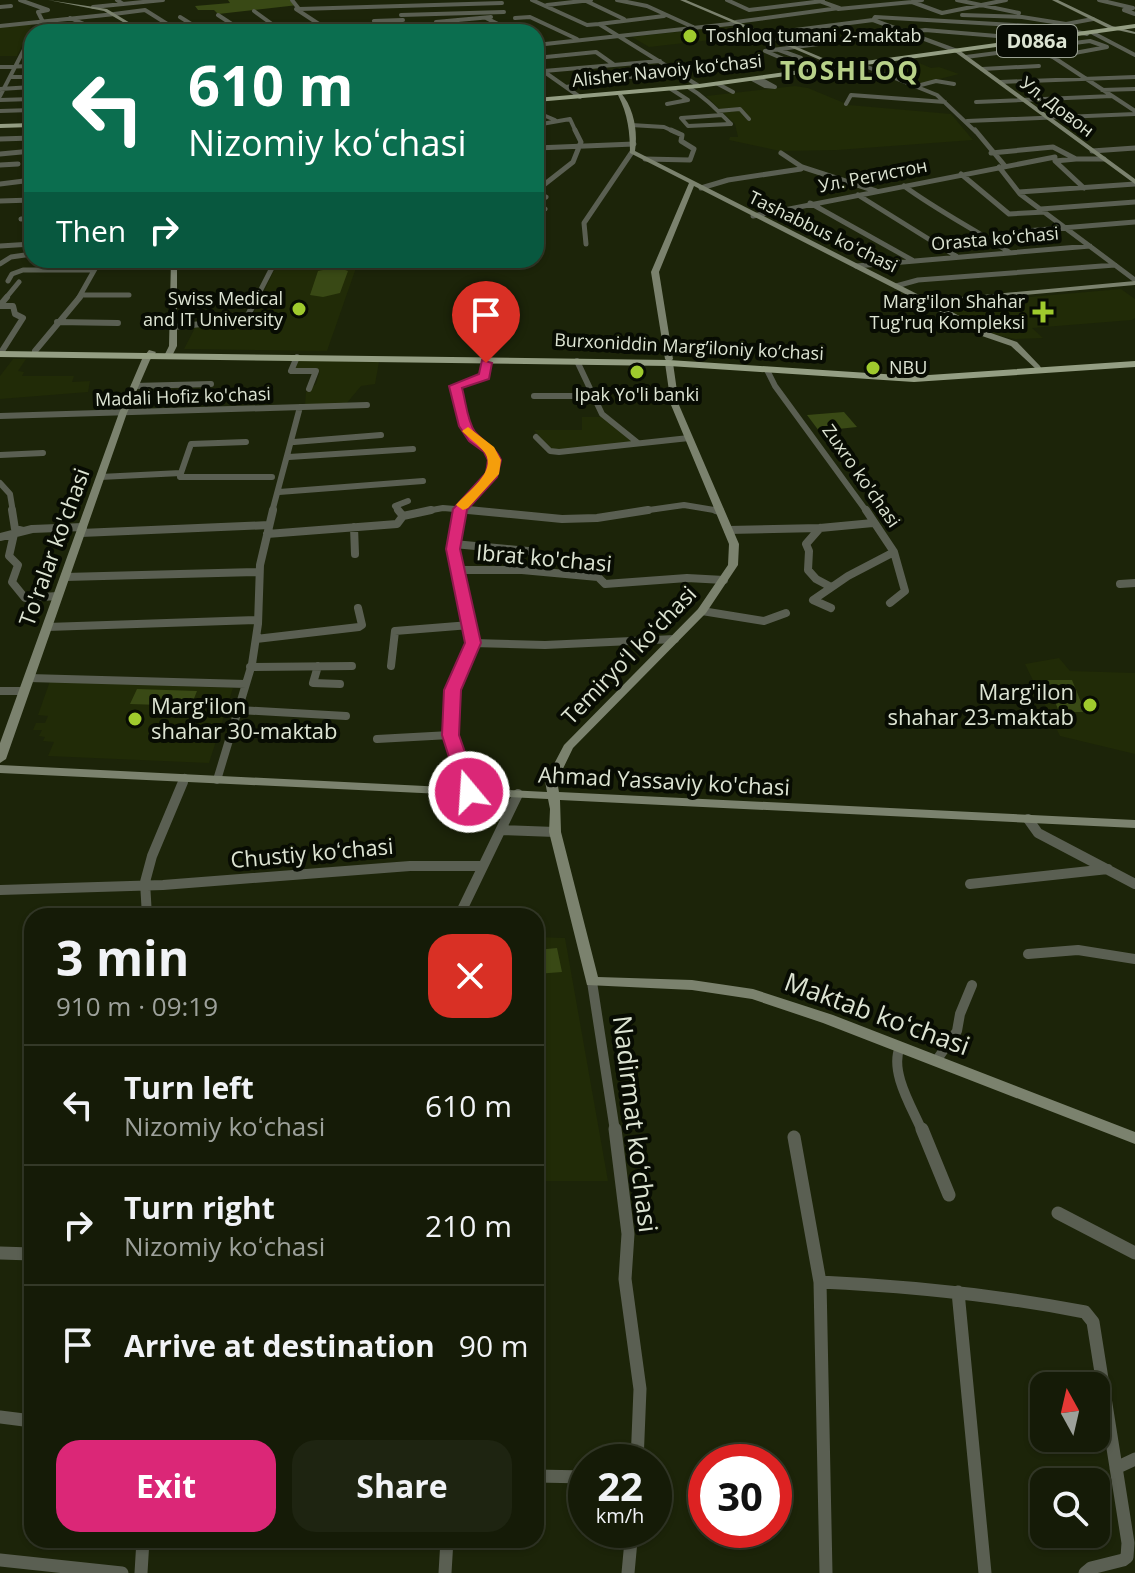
<!DOCTYPE html>
<meta charset="utf-8">
<style>
:root{--surface:#151b07;--page:#1e2411;--text:#f1f3f6;--muted:#9da19b;--line:#343928;--accent:#db2777}
body{margin:0;font-family:"Open Sans",sans-serif;background:var(--page);color:var(--text);height:100vh;display:flex;flex-direction:column;font-size:30px;white-space:nowrap}
*{box-sizing:border-box;margin:0}
p{font-size:26px;color:var(--muted)}
.icon{flex:none;width:44px;height:44px;fill:none;stroke:currentColor;stroke-width:2;stroke-linecap:round;stroke-linejoin:round}
.map{position:relative;flex:1;overflow:hidden}
.side{position:absolute;left:24px;top:908px;width:520px;height:640px;display:flex;flex-direction:column;background:var(--surface);border-radius:24px;box-shadow:0 2px 6px #0004,0 0 0 2px var(--line)}
.side>*{flex:none}
.hud{position:absolute;left:24px;top:24px;width:520px;height:244px;border-radius:24px;box-shadow:0 2px 6px #0004,0 0 0 2px var(--line);background:#0b6e4f;color:#fff;overflow:hidden}
.needle{width:52px;rotate:352deg}
.buttons{position:absolute;left:1030px;top:1372px;display:grid;gap:16px}
.buttons a{display:grid;place-items:center;width:80px;height:80px;border-radius:16px;background:var(--surface);box-shadow:0 2px 6px #0004,0 0 0 2px var(--line);font-size:40px}
.speed{position:absolute;left:568px;top:1444px;display:flex;gap:16px;font-size:40px;font-weight:700;text-align:center}
.speed>*{display:grid;place-content:center;width:104px;height:104px;border-radius:50%;background:var(--surface);box-shadow:0 2px 6px #0004,0 0 0 2px var(--line);line-height:1}
.speed small{font-size:20px;font-weight:400}
.speed .limit{border:12px solid #d22;background:#fff;color:#111}
.pin{position:absolute;display:grid;place-items:center;width:68px;height:68px;color:#fff;margin:-82px -34px;border-radius:50% 50% 50% 0;rotate:-45deg;box-shadow:0 0 8px #0007}
.pin .icon{rotate:45deg}
.me{position:absolute;width:88px;margin:-44px;rotate:342deg;stroke-linejoin:round;filter:drop-shadow(0 0 6px #0008)}
.turn{display:flex;align-items:center;gap:28px;height:168px;padding:0 32px;font-size:36px}
.turn .icon{width:104px;height:104px;stroke-width:2.5}
.turn b{display:block;font-size:56px;line-height:68px}
.then{display:flex;align-items:center;height:76px;padding:0 32px;background:#0003;gap:16px;font-size:30px}
.round{display:grid;place-items:center;flex:none;width:84px;height:84px;border-radius:24px;background:var(--page)}
.overview{display:flex;align-items:center;justify-content:space-between;height:136px;padding:0 32px}
h1{font-size:48px;font-weight:700;line-height:60px}
.action{display:flex;gap:16px;margin-top:auto;padding:16px 32px}
.action a{flex:1;height:92px;border-radius:24px;background:var(--accent);color:#fff;font-size:32px;font-weight:700;line-height:92px;text-align:center}
.action a+a{background:var(--page);color:var(--text)}
ul{padding:0;list-style:none}
li{display:flex;align-items:center;gap:24px;height:120px;padding:0 32px;border-top:2px solid var(--line)}
li div{flex:1}
li b{display:block;font-size:30px}
li em{font-style:normal}
.map>svg:first-child{display:block}
.built{fill:#212b07}
.green{fill:#394915}
.lines{fill:none;stroke-linecap:round;stroke-linejoin:round}
.street-far5{stroke:#5a5f52;stroke-width:4}
.street-far4{stroke:#5a5f52;stroke-width:5}
.street-far3{stroke:#5a5f52;stroke-width:6}
.street-far2{stroke:#5a5f52;stroke-width:8}
.street-far1{stroke:#5a5f52;stroke-width:10}
.street{stroke:#5a5f52;stroke-width:13}
.secondary{fill:#7b826e;fill-rule:evenodd}
.primary{fill:#949e83;fill-rule:evenodd}
.route{fill:#db2777;stroke:#8e194d;stroke-width:2}
.slow{fill:#f59e0b}
.poi-dot{fill:#9fca2d;stroke:#080c03;stroke-width:3}
.labels{text-anchor:middle;stroke-width:8;stroke-linejoin:round;paint-order:stroke}
.far-poi-label{font-size:18px;fill:#dde4d3;stroke:#080c03;text-anchor:start}
.far-street-label{font-size:18px;fill:#dde4d3;stroke:#080c03}
.shield{fill:#080c03;stroke:#9da395;stroke-width:2}
.shield-label{font-size:20px;font-weight:bold;fill:#dde4d3}
.street-label{font-size:22px;fill:#dde4d3;stroke:#080c03}
.poi-label{font-size:22px;fill:#dde4d3;stroke:#080c03;text-anchor:end}
.far-district-label{font-size:26px;font-weight:bold;letter-spacing:2px;fill:#b8d189;stroke:#080c03}
.near-street-label{font-size:26px;fill:#dde4d3;stroke:#080c03}
</style>
<div class="map">
<svg width="1135" height="1573" viewBox="0 0 1135 1573">
<rect width="100%" height="100%" fill="#1c2409"/>
<!-- built -->
<path class="built" d="M32 24 17 56H0V26Z
M722 27 747 36 649 47 632 37Z
M917 62 931 68 939 67 959 74 916 85 879 69Z
M795 86 808 88 849 105 951 114 973 140 837 150 780 151 729 140 730 137H738L735 124 706 96Z
M279 260 356 268 327 351 184 349 196 326 249 323Z
M1121 289 1135 299V318L1132 320 1032 328 1043 338 1015 339 987 333 941 305Z
M13 359H26L18 371 24 372 22 376H74L72 382 90 381 88 392 0 399V376Z
M298 360 379 362 375 384 361 386 346 404H305L306 392 316 384 320 371 294 370Z
M582 417H607L634 443 582 450 551 449 534 430H582Z
M1059 658 1070 671 1135 673V754L1060 736 1025 664Z
M50 681 233 688 209 763 48 756 54 742 43 741 45 737 39 736 42 730H33L36 723H45L48 716 38 715Z
M536 937 565 938 608 1181H536Z"/>
<!-- green -->
<path class="green" d="M228 0H290L298 5 218 14 214 10H198L195 6 230 3Z
M337 267 348 271 340 293 323 297 310 295 318 271Z
M844 412 857 427 819 431 807 415Z
M1047 680H1072L1085 712H1059Z
M137 689 197 691 191 706 130 704Z
M557 948 562 972 536 974V950Z"/>
<g class="lines">
<!-- street-far5 -->
<path class="street-far5" d="M20 0 48 10 38 12 43 22
M292 0 299 9H296L331 32
M532 0 587 25 599 24 699 86
M584 0 624 19
M617 0 647 6 693 27
M727 0 749 10 823 1
M922 0 912 2 942 13 1006 0
M957 0 1019 13
M1099 0 1133 8 1124 10 1135 14
M123 4 163 0
M547 5 591 0
M0 7 11 6
M93 7 123 4 117 0
M299 9 502 3
M838 9 912 2
M254 11 283 32
M114 14 145 10 180 32
M218 15 244 32
M401 15 504 12
M962 15 1022 17 1066 24 1093 19
M180 17 204 32
M70 18 103 32
M486 18 514 32
M515 18 530 17 577 39
M873 20 875 17 1050 27 1087 34
M436 22 491 17
M736 22 839 8 817 0
M599 24 664 16
M0 26 115 14
M404 28 464 29 453 22
M464 29 475 32
M368 30 377 26 374 21 403 20
M1093 33 1135 55
M764 34 873 20 957 51
M536 45 739 23
M1030 49 1053 57 1135 111
M779 50 801 58 786 60 765 51 925 30 1044 40
M966 57 1090 41 1107 47 1053 57
M536 58 596 52 613 64
M860 64 937 95 976 132
M536 66 580 97
M0 67 32 66
M982 69 1039 66
M544 71 660 61
M10 77H32
M752 79 765 86 775 87 764 81H756
M1000 82 1135 77
M718 84 733 92
M917 86 936 81 954 84
M566 87 674 70
M688 87C705 97 717 110 731 124L688 126 681 118 722 115
M0 89 32 87
M1102 90 1135 89
M0 96 32 34
M0 100 32 99
M976 102 1112 96
M667 104 688 100 671 89
M846 104 851 95 945 102
M0 111 32 110
M718 111 740 109 749 119
M536 112 555 120
M967 121 1135 114
M536 125 570 119 576 132
M631 125 664 127 675 132"/>
<!-- street-far4 -->
<path class="street-far4" d="M975 130 1005 166
M0 139 32 138
M536 148 634 144
M1092 151 1135 148
M781 153 802 167 876 191
M991 153 1053 147 1076 159 1055 161 1084 188
M0 154 32 151
M645 159 690 160 694 149 681 141 682 135 671 130
M1076 159H1104
M0 165 18 164
M999 167 1020 194 1135 280
M961 174 1009 214 1045 212
M0 184 32 180
M904 186C938 211 974 229 1009 252
M701 188 728 180 801 169
M536 191 573 162 581 142 575 130
M1019 192 1135 184
M536 193 546 197 536 200
M858 195 956 256
M0 201 32 200
M810 203 912 260
M536 204 545 209 536 212
M1041 209 1135 202
M753 216 1055 157
M21 219 32 218
M1014 232 1135 222
M586 244 584 223 632 152
M0 246 32 244
M0 264 11 257 32 254
M856 266 1090 246
M96 267H173
M8 281 12 274 23 270H93
M896 286 918 280 1115 265
M82 295H129
M5 299 19 282
M78 299 100 260
M256 299 276 260"/>
<!-- street-far3 -->
<path class="street-far3" d="M0 305 7 297
M0 306H13L15 314 23 318 2 351
M57 322 118 323
M174 327 246 319 257 297
M35 351 80 297
M297 357 291 371H316L309 389
M577 361 602 414 638 443
M767 370 775 386 867 512
M134 386 211 384
M534 396H592
M0 416 367 405
M536 437 550 451 559 452 689 438
M294 442 381 435
M0 455 43 453
M289 457 413 449
M181 473 191 444 246 442
M100 477 181 473 180 477H272
M0 483 10 494 13 512
M279 492 423 481
M272 512 300 407
M400 512 395 506 408 501
M421 512 443 508 490 512
M459 512C466 498 485 489 492 474 503 450 476 445 467 429 460 417 459 400 456 386L485 376 486 360
M635 512 684 505 720 511"/>
<!-- street-far2 -->
<path class="street-far2" d="M12 510 15 529 23 531
M398 510 403 516
M460 510 453 549 473 643 452 690 450 735 466 784
M468 510 562 519 597 518 648 510
M716 510 720 511
M866 510 894 552 905 591 890 603
M354 527 355 554
M820 528 806 544 809 551 808 570 816 579 831 587
M728 530 820 528 873 523
M81 533 269 525
M14 534 9 556 18 565 12 582 25 598 58 596
M267 534 397 524 403 516 431 510
M0 537 32 529 83 527
M454 544 528 551
M456 570H522L598 577 605 584 687 578 724 580
M65 577 259 572
M1120 584 1135 583
M831 608 813 600 848 576 894 552
M702 611 764 621 786 613
M47 627 258 620
M256 639 359 627 362 625 358 608
M473 643 545 645 675 639
M318 666 313 683 340 684
M391 666 395 631 470 625
M250 667 352 666
M29 678 246 684
M0 691H24
M239 710 346 716
M377 739 450 735
M217 780 252 664 258 624 260 565 273 510
M182 784 185 778"/>
<!-- street-far1 -->
<path class="street-far1" d="M466 782 469 792
M1028 819 1038 833 1135 884
M501 830 555 832
M970 884 1108 869
M0 890 163 885 410 866H483
M147 916 145 882 152 856 183 782
M459 916 518 794
M1028 954 1078 950 1135 959
M592 982 615 1131
M900 1047C889 1072 913 1109 922 1131
M936 1061 957 1031 960 1014 972 985"/>
<!-- street -->
<path class="street" d="M615 1129 628 1234 625 1279 640 1389 637 1462
M922 1129 949 1195
M794 1137 820 1282 826 1573
M1058 1213 1135 1253
M0 1253 32 1254
M820 1282C909 1286 997 1295 1085 1312L1093 1322 1128 1543 1127 1557 1123 1560 1091 1568 1085 1573
M958 1292 985 1573
M0 1417 32 1421
M1116 1468 1135 1459
M536 1476 586 1477
M0 1560 122 1573
M141 1573 143 1540
M445 1573 447 1540
M628 1573 632 1530"/>
<!-- secondary -->
<path class="secondary" d="M48 0 107 9 145 32H140L104 11Z
M680 0H686L844 67 839 68Z
M1052 0H1058L1112 26 1135 32V34L1108 28Z
M955 50H959L1135 179V184L955 52Z
M621 93C634 108 638 132 635 151L929 300 1135 281V285L936 303 988 332 1017 342 1040 366 1041 368 1037 370 1011 346 982 336 925 304 694 186 659 272 673 359 671 361 673 363 679 405 739 544 738 565 706 613 573 748 557 781 559 792 1135 820V828L560 800 561 832 598 977 692 980 753 989 833 1015 1135 1132V1144L823 1023 752 999 692 990 587 985 549 832 550 809 548 799 0 773V765L547 792 545 781 564 745 698 609 728 565 729 544 671 405 665 363 667 361 665 359 651 272 689 183 630 153C630 133 628 114 618 95Z
M171 260H177V346L171 358H168L164 356 169 346Z
M149 350 156 352 150 360 127 413 6 759 0 763V743L119 413 142 359Z"/>
<!-- primary -->
<path class="primary" d="M1135 24V28L699 88 536 102V98L699 84Z
M32 123V127L0 128V124Z
M0 351 669 360 914 376 1135 361V367L914 382 669 366 0 357Z"/>
</g>
<!-- route -->
<path class="route" d="M482 360 492 363 489 379 462 388C466 402 467 421 475 432 484 443 495 446 501 460L497 477 467 510 460 549 481 643 461 690 459 735 479 792 469 797 460 792 442 735 444 690 465 643 446 549 453 509 486 473 488 460 484 452 469 441 459 426 449 386 479 374Z"/>
<!-- slow -->
<path class="slow" d="M468 427 494 447 501 460 499 474 468 508 463 510 456 505C467 492 497 472 485 453 479 445 469 438 462 431Z"/>
<!-- markers -->
<g class="poi-dot">
<circle cx="690" cy="36" r="8"/>
<circle cx="299" cy="309" r="8"/>
<path d="M1039 300h8v8h8v8h-8v8h-8v-8h-8v-8h8z"/>
<circle cx="873" cy="368" r="8"/>
<circle cx="637" cy="372" r="8"/>
<circle cx="1090" cy="705" r="8"/>
<circle cx="135" cy="719" r="8"/>
</g>
<g class="labels">
<!-- far-poi labels -->
<g class="far-poi-label">
<text x="706" y="42">Toshloq tumani 2-maktab</text>
<text x="283" y="305" text-anchor="end">Swiss Medical<tspan x="283" dy="21">and IT University</tspan></text>
<text x="1025" y="308" text-anchor="end">Marg'ilon Shahar<tspan x="1025" dy="21">Tug'ruq Kompleksi</tspan></text>
<text x="889" y="374">NBU</text>
<text x="637" y="401" text-anchor="middle">Ipak Yo'li banki</text>
</g>
<!-- far-street labels -->
<g class="far-street-label">
<text transform="translate(667 71) rotate(-6)" y="6">Alisher Navoiy koʻchasi</text>
<text transform="translate(1057 107) rotate(37)" y="6">Ул. Довон</text>
<text transform="translate(873 176) rotate(-11)" y="6">Ул. Регистон</text>
<text transform="translate(823 232) rotate(26)" y="6">Tashabbus koʻchasi</text>
<text transform="translate(995 239) rotate(-5)" y="6">Orasta koʻchasi</text>
<text transform="translate(689 347) rotate(3)" y="6">Burxoniddin Marg’iloniy ko’chasi</text>
<text transform="translate(183 397) rotate(-2)" y="6">Madali Hofiz ko'chasi</text>
<text transform="translate(861 476) rotate(55)" y="6">Zuxro ko'chasi</text>
</g>
<!-- shield labels -->
<rect class="shield" x="997" y="25" width="80" height="32" rx="6"/>
<g class="shield-label">
<text x="1037" y="48">D086a</text>
</g>
<!-- street labels -->
<g class="street-label">
<text transform="translate(54 547) rotate(-70)" y="8">To'ralar ko'chasi</text>
<text transform="translate(544 558) rotate(5)" y="8">Ibrat ko'chasi</text>
<text transform="translate(629 655) rotate(-46)" y="8">Temiryoʻl koʻchasi</text>
<text transform="translate(664 781) rotate(3)" y="8">Ahmad Yassaviy ko'chasi</text>
<text transform="translate(312 853) rotate(-5)" y="8">Chustiy koʻchasi</text>
</g>
<!-- poi labels -->
<g class="poi-label">
<text x="1074" y="700">Marg'ilon<tspan x="1074" dy="25">shahar 23-maktab</tspan></text>
<text x="151" y="714" text-anchor="start">Marg'ilon<tspan x="151" dy="25">shahar 30-maktab</tspan></text>
</g>
<!-- far-district labels -->
<g class="far-district-label">
<text x="850" y="80">TOSHLOQ</text>
</g>
<!-- near-street labels -->
<g class="near-street-label">
<text transform="translate(877 1014) rotate(20)" y="9">Maktab koʻchasi</text>
<text transform="translate(635 1124) rotate(83)" y="9">Nadirmat koʻchasi</text>
</g>
</g>
</svg>
<div class="buttons">
<a><svg class="needle" viewBox="-14 -14 28 28"><path d="M0-13l5 13h-10z" fill="#e53935"/><path d="M0 13l5-13h-10z" fill="#9da19b"/></svg></a>
<a><svg class="icon" aria-label="search" viewBox="0 0 24 24"><circle cx="10" cy="10" r="6"/><path d="M15 15l6 6"/></svg></a>
</div>
<div class="speed"><div>22<small>km/h</small></div><div class="limit">30</div></div>
<div class="pin" style="left:486px;top:363px;background:#d93025"><svg class="icon" aria-label="arrive" viewBox="0 0 24 24"><path d="M6 21V4h12l-3 4 3 4H6"/></svg></div>
<svg class="me" style="left:469px;top:792px" viewBox="-20 -20 40 40"><circle r="17" fill="#db2777" stroke="#fff" stroke-width="3"/><path d="M0-11L8 9 0 5-8 9z" fill="#fff"/></svg>
<div class="hud">
<div class="turn"><svg class="icon" aria-label="left" viewBox="0 0 24 24"><path d="M17 20v-9H6M10 6l-5 5 5 5"/></svg><div><b>610 m</b>Nizomiy koʻchasi</div></div>
<div class="then">Then<svg class="icon" aria-label="right" viewBox="0 0 24 24"><path d="M7 20v-9h11M14 6l5 5-5 5"/></svg></div>
</div>
<section class="side">
<div class="overview"><div><h1>3 min</h1><p>910 m · 09:19</p></div><a class="round" style="background:#d93025;color:#fff"><svg class="icon" aria-label="close" viewBox="0 0 24 24"><path d="M6 6l12 12M18 6L6 18"/></svg></a></div>
<ul>
<li><svg class="icon" aria-label="left" viewBox="0 0 24 24"><path d="M17 20v-9H6M10 6l-5 5 5 5"/></svg><div><b>Turn left</b><p>Nizomiy koʻchasi</p></div><em>610 m</em></li>
<li><svg class="icon" aria-label="right" viewBox="0 0 24 24"><path d="M7 20v-9h11M14 6l5 5-5 5"/></svg><div><b>Turn right</b><p>Nizomiy koʻchasi</p></div><em>210 m</em></li>
<li><svg class="icon" aria-label="arrive" viewBox="0 0 24 24"><path d="M6 21V4h12l-3 4 3 4H6"/></svg><div><b>Arrive at destination</b></div><em>90 m</em></li>
</ul>
<div class="action"><a>Exit</a><a>Share</a></div>
</section>
</div>
